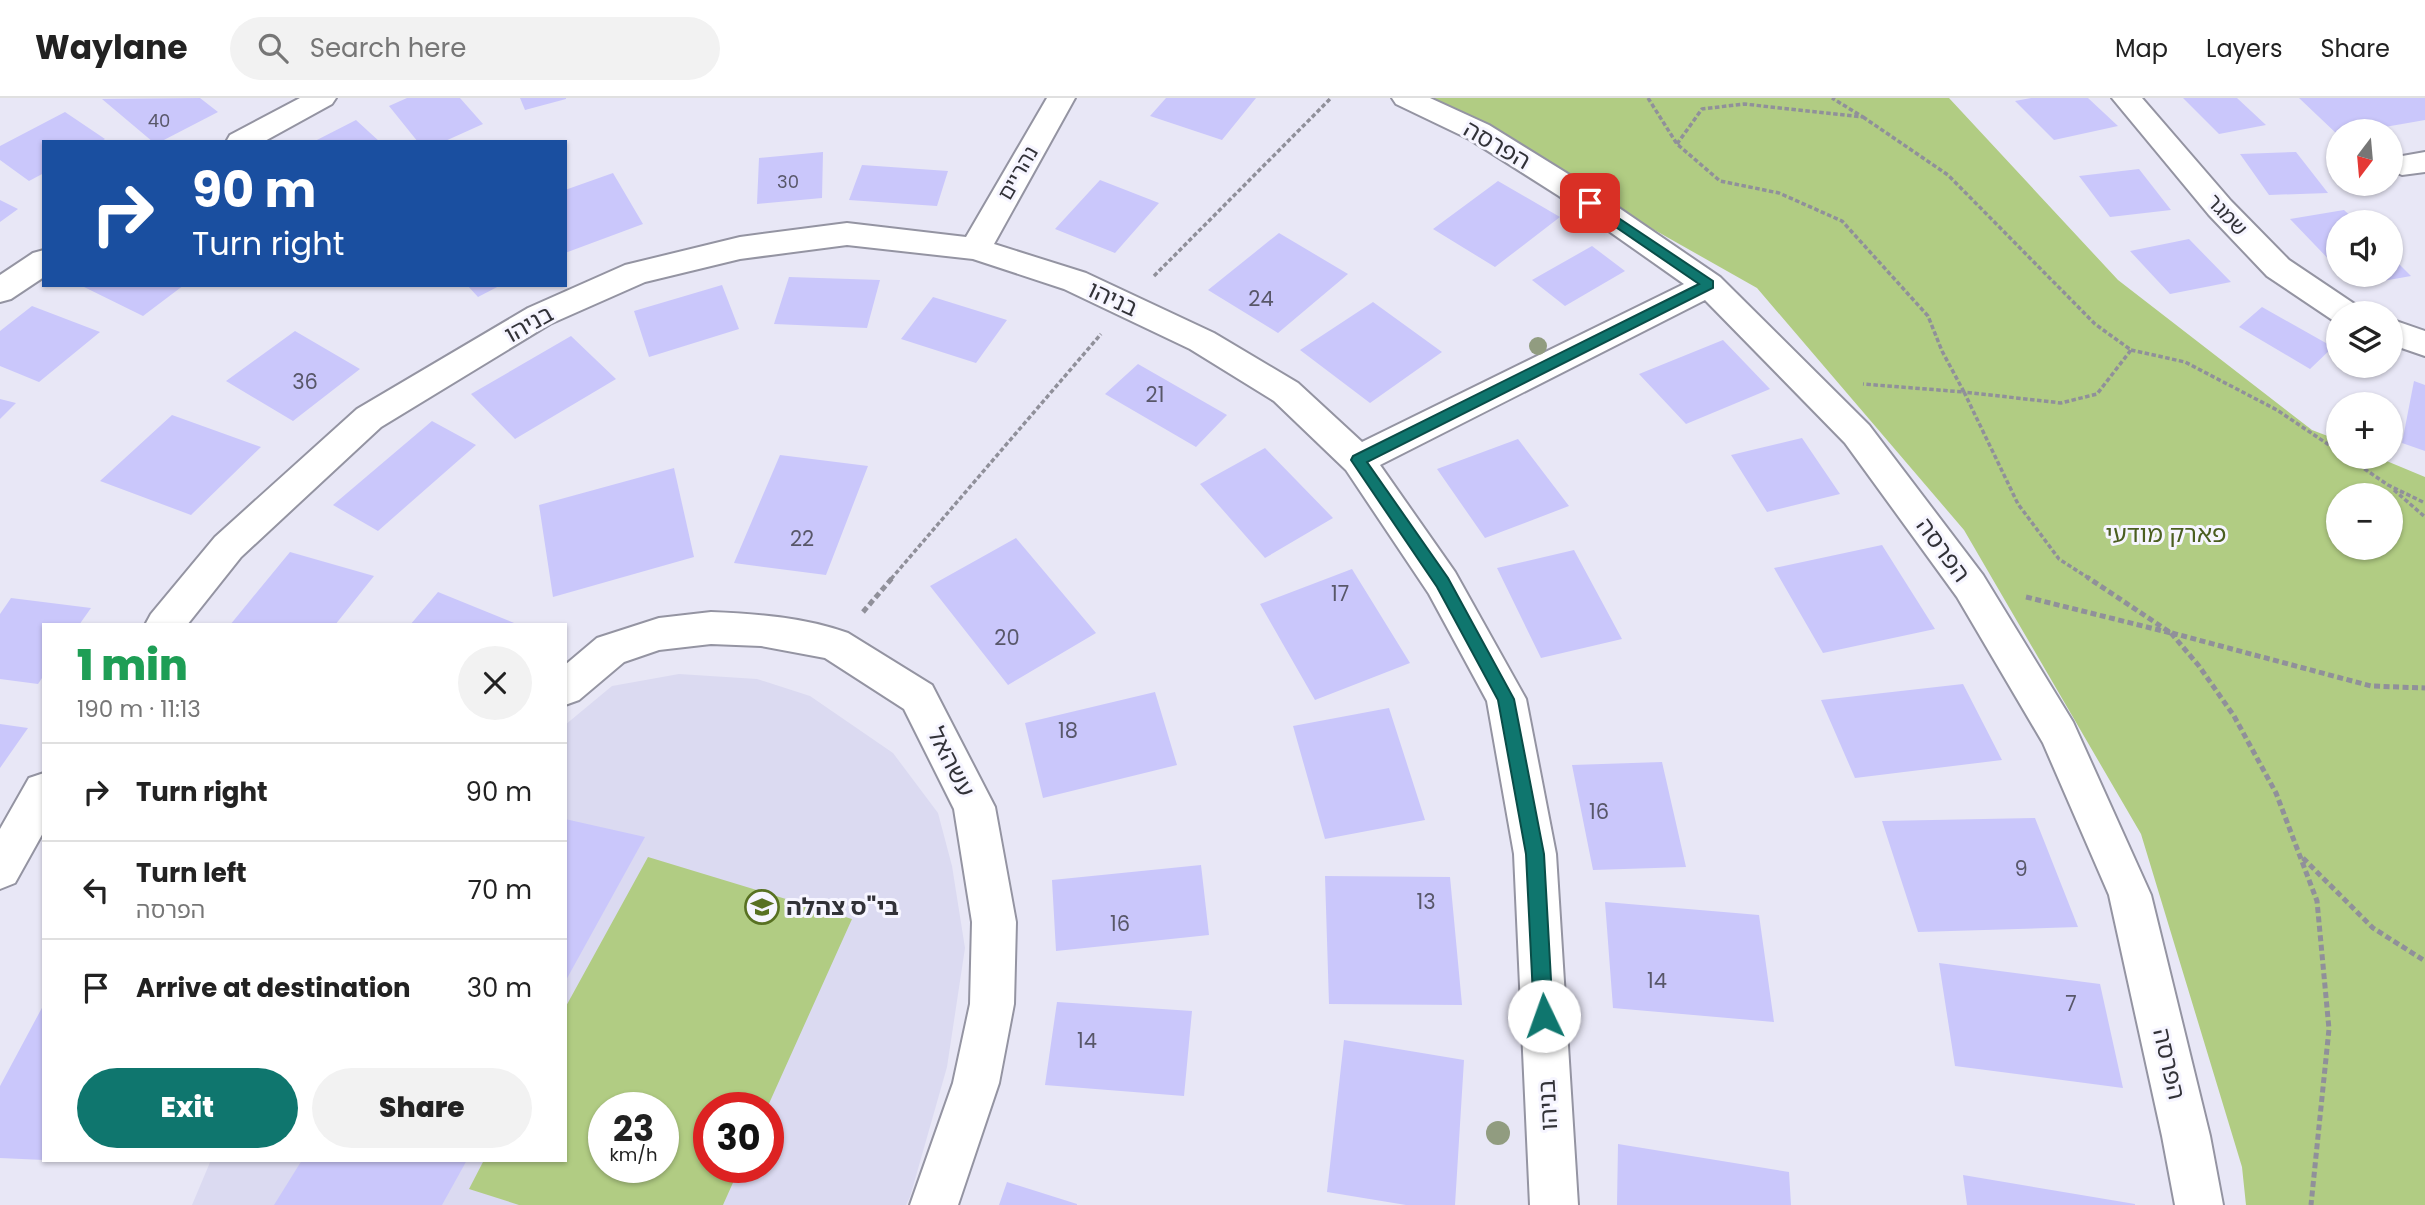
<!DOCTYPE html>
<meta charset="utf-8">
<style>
:root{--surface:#fff;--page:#f2f2f2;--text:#222;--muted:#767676;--line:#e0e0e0;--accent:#0f766e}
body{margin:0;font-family:Poppins,"Noto Sans Hebrew",sans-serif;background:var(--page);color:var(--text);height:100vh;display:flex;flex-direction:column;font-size:26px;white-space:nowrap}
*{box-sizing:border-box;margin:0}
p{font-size:23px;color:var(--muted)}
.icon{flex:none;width:38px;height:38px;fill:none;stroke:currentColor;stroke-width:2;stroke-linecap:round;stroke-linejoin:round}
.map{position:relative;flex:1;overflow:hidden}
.sheet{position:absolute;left:42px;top:525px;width:525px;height:539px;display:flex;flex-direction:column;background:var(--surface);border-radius:0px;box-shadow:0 2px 5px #0004}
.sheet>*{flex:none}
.hud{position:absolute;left:42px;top:42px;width:525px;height:147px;border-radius:0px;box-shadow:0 2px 5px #0004;background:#1a4fa0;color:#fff;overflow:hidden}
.needle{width:46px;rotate:196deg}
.tools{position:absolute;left:2326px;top:21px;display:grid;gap:14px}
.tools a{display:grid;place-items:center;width:77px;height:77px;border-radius:50%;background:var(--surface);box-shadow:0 2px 5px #0004;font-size:35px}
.speed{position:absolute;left:588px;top:994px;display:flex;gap:14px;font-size:35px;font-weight:700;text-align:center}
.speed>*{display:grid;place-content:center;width:91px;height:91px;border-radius:50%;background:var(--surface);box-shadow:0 2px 5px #0004;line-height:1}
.speed small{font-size:18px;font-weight:400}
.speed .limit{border:10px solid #d22;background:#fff;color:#111}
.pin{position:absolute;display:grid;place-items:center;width:60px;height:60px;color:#fff;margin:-30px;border-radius:14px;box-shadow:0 4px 10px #0006}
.me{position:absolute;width:77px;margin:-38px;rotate:357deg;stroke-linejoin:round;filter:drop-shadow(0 0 5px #0008)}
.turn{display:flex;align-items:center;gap:24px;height:147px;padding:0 35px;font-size:32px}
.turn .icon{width:91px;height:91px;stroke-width:2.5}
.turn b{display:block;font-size:49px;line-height:60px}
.round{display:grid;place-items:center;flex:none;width:74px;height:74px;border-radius:37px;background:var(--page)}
.headline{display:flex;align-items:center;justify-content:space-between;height:119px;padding:0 35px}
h1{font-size:42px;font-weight:800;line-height:52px;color:#1e9e55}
.primary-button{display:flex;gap:14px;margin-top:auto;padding:14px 35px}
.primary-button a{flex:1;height:80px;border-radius:42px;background:var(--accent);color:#fff;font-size:28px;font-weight:800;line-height:80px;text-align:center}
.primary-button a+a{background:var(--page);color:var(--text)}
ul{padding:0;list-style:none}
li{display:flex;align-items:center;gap:21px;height:98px;padding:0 35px;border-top:2px solid var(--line)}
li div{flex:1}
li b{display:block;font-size:26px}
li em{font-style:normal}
header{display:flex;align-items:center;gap:42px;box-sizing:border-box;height:98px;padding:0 35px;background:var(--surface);border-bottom:2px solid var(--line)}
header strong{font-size:33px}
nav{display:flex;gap:38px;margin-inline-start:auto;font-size:24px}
.search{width:490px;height:63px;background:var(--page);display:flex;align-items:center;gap:18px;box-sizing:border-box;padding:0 24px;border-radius:38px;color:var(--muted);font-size:26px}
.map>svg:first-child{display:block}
.built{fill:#dbdaf1;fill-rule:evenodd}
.green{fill:#b1cc83;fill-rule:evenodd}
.building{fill:#cac7fb}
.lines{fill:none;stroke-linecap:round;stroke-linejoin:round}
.minor-casing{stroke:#9494a2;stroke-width:4}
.path-far1{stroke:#90909a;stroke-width:3.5;stroke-dasharray:4.5 2.5;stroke-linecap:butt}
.path{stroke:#90909a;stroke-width:5;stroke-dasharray:6 3.5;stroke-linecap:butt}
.minor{fill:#fff;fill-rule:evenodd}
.tree{fill:#919c80}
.route{fill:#0f766e;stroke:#0a4d48;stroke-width:2}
.labels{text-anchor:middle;stroke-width:6;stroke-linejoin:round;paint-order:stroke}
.far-number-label{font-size:18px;fill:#585769}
.far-street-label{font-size:21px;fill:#323238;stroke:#f6f5ff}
.number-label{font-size:21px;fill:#585769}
.street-label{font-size:24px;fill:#323238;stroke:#f6f5ff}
.park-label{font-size:24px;fill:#4a5e20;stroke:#f6f5ff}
.poi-label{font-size:24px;font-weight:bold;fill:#323238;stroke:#f6f5ff;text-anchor:start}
</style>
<header>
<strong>Waylane</strong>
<div class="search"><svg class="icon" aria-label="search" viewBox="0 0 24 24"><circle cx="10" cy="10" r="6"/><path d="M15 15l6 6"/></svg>Search here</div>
<nav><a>Map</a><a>Layers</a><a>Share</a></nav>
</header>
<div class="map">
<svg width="2425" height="1107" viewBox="0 0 2425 1107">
<rect width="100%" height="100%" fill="#e8e7f6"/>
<!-- built -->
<path class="built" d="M679 576 757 581 810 598 893 655 938 715 952 768 965 850 947 969 910 1099 906 1107H192L211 1062H565V627L612 588ZM604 1010H663V1069H604ZM709 1010H768V1069H709Z"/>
<!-- green -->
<path class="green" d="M1421 0H1949L2118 182 2312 332 2338 342V359H2377L2425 379V1107H2246L2242 1069 2141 736 1964 432 1757 190ZM2338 397H2390V450H2338Z
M648 759 852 821 767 1010H709V1069H740L723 1107H519L469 1091 484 1062H565V910ZM604 1010H663V1069H604Z"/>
<!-- building -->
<path class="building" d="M200 0 218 14 160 44H153L102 1Z
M407 0H460L483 26 443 44H418L389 8Z
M520 0H566V1L525 12Z
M1166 0H1256L1222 42 1150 18Z
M2031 0H2088L2118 28 2054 42 2015 3Z
M2183 0H2237L2266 27 2219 36Z
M2299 0H2425V22L2362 33H2338V37Z
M65 14 105 41 100 44H44V75L29 83 0 62V48Z
M356 22 380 44H313Z
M823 54 822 100 757 106 759 60Z
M2296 54 2328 95 2269 97 2240 56Z
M862 67 948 73 937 108 849 102Z
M2139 71 2171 112 2110 119 2079 78Z
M613 75 643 126 565 155V92Z
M1100 82 1159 105 1115 155 1055 131Z
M1498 83 1560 119 1495 169 1433 131Z
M0 102 18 111 0 124Z
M2344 112 2357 124H2338V171L2290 121Z
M1279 135 1348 176 1278 235 1208 192Z
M2189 141 2231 184 2170 196 2130 153Z
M1592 148 1625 173 1565 208 1532 182Z
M2390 157 2411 178 2355 188 2344 177H2390Z
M789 179 880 182 867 230 774 226Z
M80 187H184L143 218Z
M467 187H501L478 199Z
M722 187 739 231 649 259 634 213Z
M933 199 1007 222 976 265 901 241Z
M1373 204 1442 254 1370 305 1300 252Z
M32 208 100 234 39 284 0 268V233Z
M2262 209 2333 249 2310 271 2239 229Z
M295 233 360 271 293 323 226 283Z
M571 238 616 281 515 341 471 296Z
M1723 242 1770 291 1686 326 1639 276Z
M1138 266 1227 317 1196 349 1105 296Z
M2414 283 2425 287V353L2402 345Z
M0 301 16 305 0 321Z
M172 317 261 349 191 417 100 383Z
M432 323 476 347 378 433 333 407Z
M1802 340 1840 396 1767 414 1731 357Z
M1518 341 1569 408 1485 440 1437 371Z
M1265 350 1333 420 1265 460 1200 386Z
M780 357 868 368 826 477 734 465Z
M674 370 694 459 553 499 539 407Z
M1016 440 1096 535 1008 587 930 488Z
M1882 447 1935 531 1823 555 1774 470Z
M1574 452 1622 541 1541 560 1497 470Z
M290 454 374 478 335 527H230Z
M1352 471 1410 565 1315 602 1260 506Z
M438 494 519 527H410Z
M11 500 91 510 79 527H44V577L38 586 0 581V516Z
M1963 586 2002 662 1855 680 1821 602Z
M1155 594 1177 667 1043 700 1025 625Z
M1389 610 1425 722 1325 741 1293 628Z
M0 626 28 630 0 670Z
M1662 664 1686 769 1593 772 1572 667Z
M2035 720 2078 829 1918 834 1882 723Z
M565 721 645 739 565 884Z
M1201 767 1209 837 1056 853 1052 782Z
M1325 778 1450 779 1462 907 1329 906Z
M1605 804 1759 817 1774 924 1613 910Z
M1939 865 2100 886 2123 990 1955 968Z
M1057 904 1192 913 1184 998 1045 987Z
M44 906V1062L0 1060V988Z
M1344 942 1464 962 1455 1107H1406L1327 1094Z
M1618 1046 1789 1074 1791 1107H1617Z
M302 1062H467L442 1107H274Z
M1963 1077 2135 1106V1107H1967Z
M1007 1084 1077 1106V1107H999Z"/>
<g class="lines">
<!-- minor casing -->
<g class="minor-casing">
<path id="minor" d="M300 0H336L332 6 263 44H226L230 37Z
M1047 0H1075L994 146 1086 175 1214 235 1298 285 1362 344 1684 186 1559 98 1469 41 1396 6 1392 0H1430L1489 27 1581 84 1720 179 1869 327 1983 477 2073 624 2151 797 2210 1038 2223 1107H2175L2162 1038 2109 797 2043 645 1957 499 1845 345 1705 202 1380 367 1455 474 1526 601 1556 756 1578 1107H1530L1514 756 1487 603 1429 496 1346 372 1274 303 1190 251 1064 191 973 161 847 147 740 161 645 184 550 226 381 329 241 459 187 527H145L151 516 215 439 357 311 528 210 625 167 740 139 847 125 966 139Z
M2112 0H2142L2231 103 2289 162 2356 207 2361 215H2338V224L2334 223 2267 178 2209 117Z
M2425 54V74L2402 77 2390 72 2391 60Z
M44 152V179L11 201 0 204V177L33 155Z
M2390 221 2425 233V258L2390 246Z
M711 514C757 516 804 519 848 535L932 587 995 709 1016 824 1014 906 999 985 958 1107H910L953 985 970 906 972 824 954 711 904 611 825 560 761 548 711 546 659 552 624 564 579 602 565 607V567L597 540 659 520Z
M44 675V733L15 785 0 791V731L29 680Z"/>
</g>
<!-- path-far1 -->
<path class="path-far1" d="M1648 0 1677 46 1720 83 1779 95 1842 123 1928 218 1942 253 1964 294 1863 286
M1863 19 1948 77 2095 226 2131 252 2097 296 2061 305 1964 294
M1677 46 1702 11 1744 6 1863 19 1832 0
M1154 178 1331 0
M2131 252 2185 264 2277 312 2338 353
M1964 294 2018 406 2059 461 2090 481
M2347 359 2388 387 2425 405
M2394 392 2425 419
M891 481 1101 236"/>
<!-- path -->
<path class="path" d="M2026 499 2171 535 2087 479
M863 514 893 479
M2171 535 2199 568 2234 618 2276 695 2317 803 2329 931 2311 1107
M2172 535 2371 588 2425 590
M2303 760 2373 830 2425 863"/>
<!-- minor -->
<use href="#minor" class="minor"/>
</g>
<!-- trees -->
<g class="tree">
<circle cx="1538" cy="248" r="9"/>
<circle cx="1498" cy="1035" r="12"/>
</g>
<!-- route -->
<path class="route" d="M1590 101 1713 183V190L1367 364 1448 480 1514 601 1544 756 1553 918 1550 924 1544 927 1537 924 1534 918 1526 756 1498 602 1437 489 1351 362 1353 358 1699 186 1585 108V102Z"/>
<!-- icons -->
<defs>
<g id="school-ring" transform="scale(1.75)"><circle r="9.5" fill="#f6f5ff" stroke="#587122" stroke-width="1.5"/><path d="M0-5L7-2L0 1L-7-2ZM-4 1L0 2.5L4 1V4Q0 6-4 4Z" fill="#587122"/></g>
</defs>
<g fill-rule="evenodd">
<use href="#school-ring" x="762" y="809"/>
</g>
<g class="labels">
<!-- far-number labels -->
<g class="far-number-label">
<text x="159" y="29">40</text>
<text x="788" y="90">30</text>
</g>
<!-- far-street labels -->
<g class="far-street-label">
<text transform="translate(1018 75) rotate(-60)" y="7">נהריים</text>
<text transform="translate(2227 117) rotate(47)" y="7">שמגר</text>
</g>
<!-- number labels -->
<g class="number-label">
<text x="1261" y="208">24</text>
<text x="305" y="291">36</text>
<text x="1155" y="304">21</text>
<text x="802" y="448">22</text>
<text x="1340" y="503">17</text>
<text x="1007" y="547">20</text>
<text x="1068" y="640">18</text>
<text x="1599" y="721">16</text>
<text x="2021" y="778">9</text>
<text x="1426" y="811">13</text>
<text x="1120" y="833">16</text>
<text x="1657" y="890">14</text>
<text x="2071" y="913">7</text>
<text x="1087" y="950">14</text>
</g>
<!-- street labels -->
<g class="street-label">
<text transform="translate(1497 47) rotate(30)" y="8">הפרסה</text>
<text transform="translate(1113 201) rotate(25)" y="8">בניהו</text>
<text transform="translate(529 226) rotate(-29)" y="8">בניהו</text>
<text transform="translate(1943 452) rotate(54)" y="8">הפרסה</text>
<text transform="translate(951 664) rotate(63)" y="8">עשהאל</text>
<text transform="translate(2169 966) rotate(77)" y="8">הפרסה</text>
<text transform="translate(1548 1007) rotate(-93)" y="8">בניהו</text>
</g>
<!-- park labels -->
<g class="park-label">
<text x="2166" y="444">פארק מודעי</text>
</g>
<!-- poi labels -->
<g class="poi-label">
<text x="786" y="817">בי"ס צהלה</text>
</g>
</g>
</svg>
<div class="tools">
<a><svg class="needle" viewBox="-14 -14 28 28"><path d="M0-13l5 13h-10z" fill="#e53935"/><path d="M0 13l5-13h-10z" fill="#767676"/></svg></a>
<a><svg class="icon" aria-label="sound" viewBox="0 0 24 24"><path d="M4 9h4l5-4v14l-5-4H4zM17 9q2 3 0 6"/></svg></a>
<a><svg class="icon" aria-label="layers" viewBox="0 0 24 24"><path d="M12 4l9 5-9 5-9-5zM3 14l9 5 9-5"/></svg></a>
<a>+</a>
<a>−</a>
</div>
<div class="speed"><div>23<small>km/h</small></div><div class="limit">30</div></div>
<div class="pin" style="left:1590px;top:105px;background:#d93025"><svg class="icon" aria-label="arrive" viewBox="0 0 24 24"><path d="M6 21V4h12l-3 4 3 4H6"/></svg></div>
<svg class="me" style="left:1544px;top:918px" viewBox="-20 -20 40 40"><circle r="19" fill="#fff"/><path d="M0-13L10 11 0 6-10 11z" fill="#0f766e"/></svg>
<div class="hud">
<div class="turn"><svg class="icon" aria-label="right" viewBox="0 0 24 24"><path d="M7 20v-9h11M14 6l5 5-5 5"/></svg><div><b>90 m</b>Turn right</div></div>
</div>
<section class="sheet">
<div class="headline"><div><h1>1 min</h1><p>190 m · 11:13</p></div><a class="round"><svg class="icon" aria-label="close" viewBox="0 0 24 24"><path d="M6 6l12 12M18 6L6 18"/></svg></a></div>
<ul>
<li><svg class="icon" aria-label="right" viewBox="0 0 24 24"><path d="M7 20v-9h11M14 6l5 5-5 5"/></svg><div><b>Turn right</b></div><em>90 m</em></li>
<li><svg class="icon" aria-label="left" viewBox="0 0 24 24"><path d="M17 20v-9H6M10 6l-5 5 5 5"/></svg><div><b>Turn left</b><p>הפרסה</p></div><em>70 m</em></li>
<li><svg class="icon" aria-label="arrive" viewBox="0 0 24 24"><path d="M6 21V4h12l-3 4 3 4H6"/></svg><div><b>Arrive at destination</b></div><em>30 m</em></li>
</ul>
<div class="primary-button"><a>Exit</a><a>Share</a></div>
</section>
</div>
